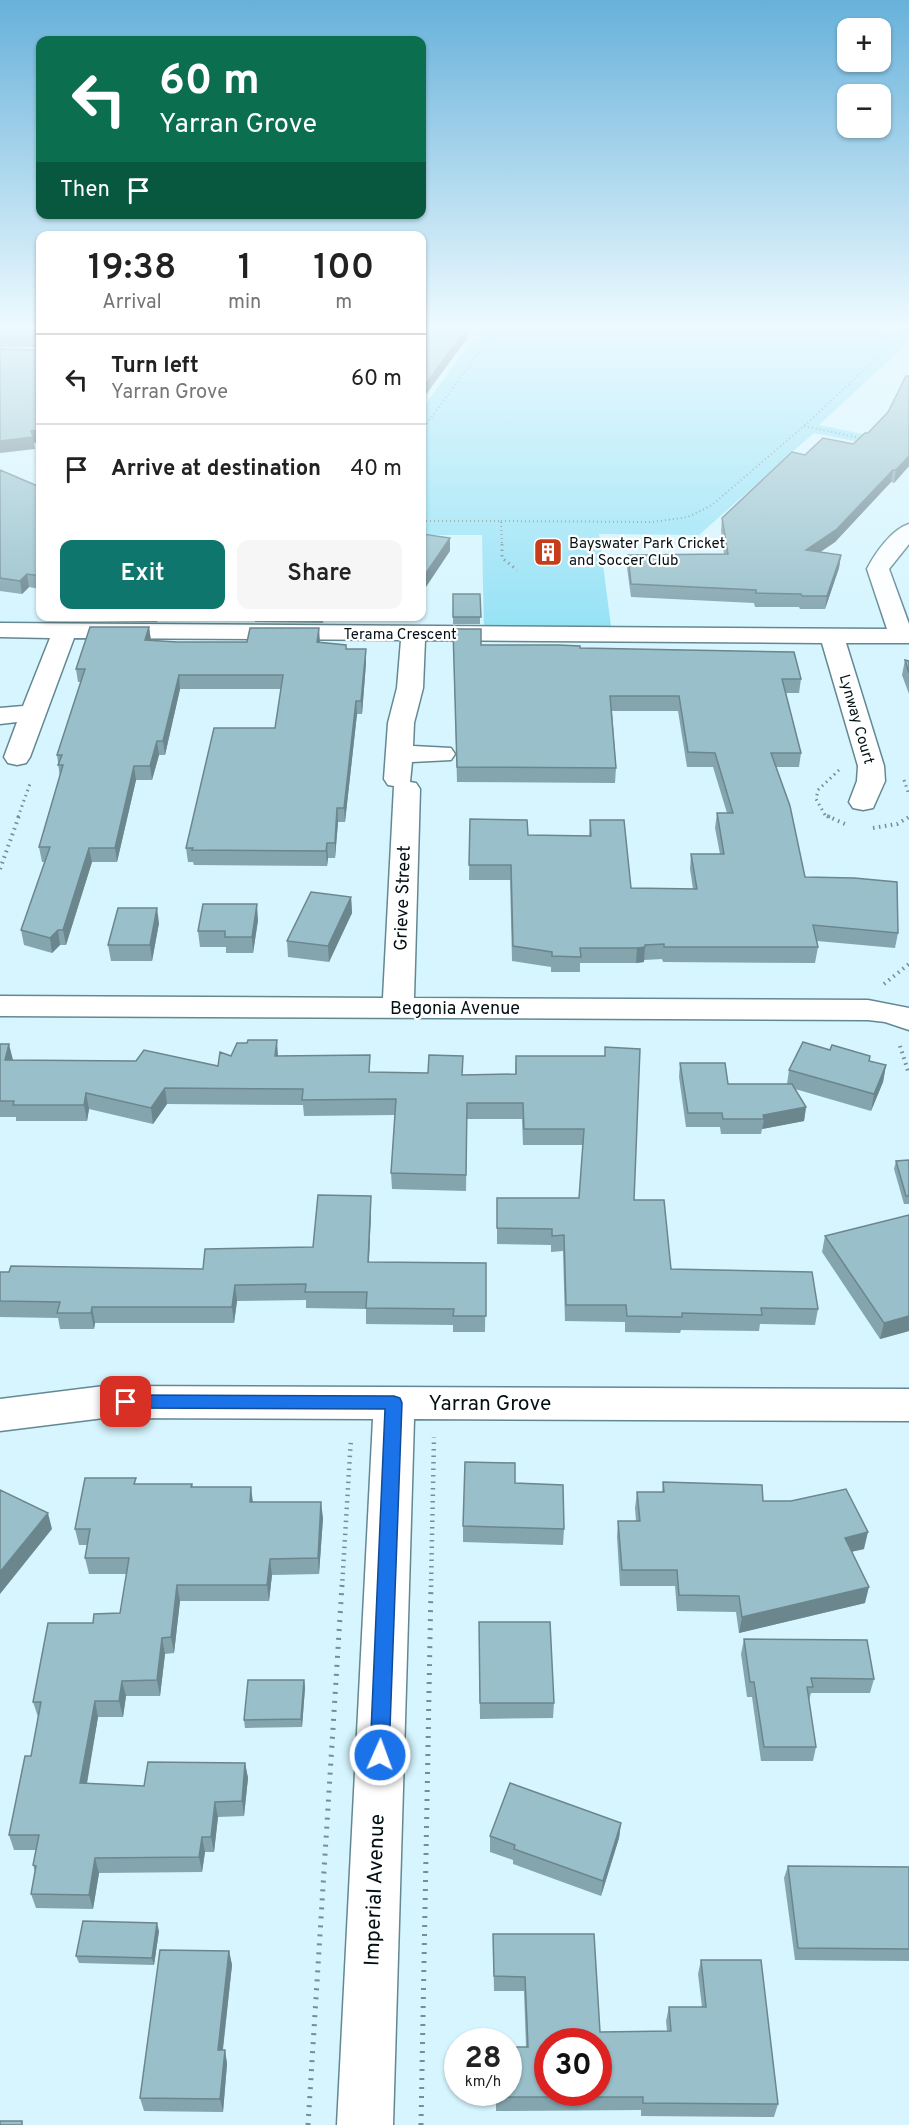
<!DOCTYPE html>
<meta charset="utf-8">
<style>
:root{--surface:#fff;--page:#f6f6f6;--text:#222;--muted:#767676;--line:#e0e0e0;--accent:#0f766e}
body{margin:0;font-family:Overpass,sans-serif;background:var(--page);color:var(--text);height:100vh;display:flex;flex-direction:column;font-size:22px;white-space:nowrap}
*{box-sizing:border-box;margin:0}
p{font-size:20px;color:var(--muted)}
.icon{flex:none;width:33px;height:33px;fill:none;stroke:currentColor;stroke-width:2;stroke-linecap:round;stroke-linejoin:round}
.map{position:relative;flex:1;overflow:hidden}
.details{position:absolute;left:36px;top:231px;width:390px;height:390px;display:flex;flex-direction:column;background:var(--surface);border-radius:12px;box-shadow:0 2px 4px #0004}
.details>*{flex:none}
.guide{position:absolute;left:36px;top:36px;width:390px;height:183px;border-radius:12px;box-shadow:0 2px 4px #0004;background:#0b6e4f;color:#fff;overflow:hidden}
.tools{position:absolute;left:837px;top:18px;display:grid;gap:12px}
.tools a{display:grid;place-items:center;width:54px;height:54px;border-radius:12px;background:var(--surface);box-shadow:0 2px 4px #0004;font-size:30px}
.speed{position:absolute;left:444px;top:2028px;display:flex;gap:12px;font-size:30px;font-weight:700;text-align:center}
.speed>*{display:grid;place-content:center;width:78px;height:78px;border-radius:50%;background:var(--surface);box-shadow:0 2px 4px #0004;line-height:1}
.speed small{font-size:15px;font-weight:400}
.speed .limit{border:9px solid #d22;background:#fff;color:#111}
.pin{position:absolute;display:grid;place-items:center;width:51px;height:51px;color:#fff;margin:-26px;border-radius:12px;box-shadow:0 3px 9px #0006}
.me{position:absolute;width:66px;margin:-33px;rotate:2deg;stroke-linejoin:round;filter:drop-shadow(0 0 4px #0008)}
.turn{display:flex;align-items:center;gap:21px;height:126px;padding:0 24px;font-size:27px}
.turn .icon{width:78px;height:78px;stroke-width:2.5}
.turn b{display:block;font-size:42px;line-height:51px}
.then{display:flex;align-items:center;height:57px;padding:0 24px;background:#0003;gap:12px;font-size:22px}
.eta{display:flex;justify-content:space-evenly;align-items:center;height:102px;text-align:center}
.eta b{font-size:36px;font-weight:600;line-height:42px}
.cta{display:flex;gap:12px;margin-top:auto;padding:12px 24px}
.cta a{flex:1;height:69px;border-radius:12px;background:var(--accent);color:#fff;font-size:24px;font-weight:600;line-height:69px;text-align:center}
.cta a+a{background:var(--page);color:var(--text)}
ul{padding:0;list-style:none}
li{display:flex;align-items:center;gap:18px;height:90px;padding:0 24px;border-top:2px solid var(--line)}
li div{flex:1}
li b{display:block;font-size:22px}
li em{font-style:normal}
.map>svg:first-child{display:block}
.green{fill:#96e2f5}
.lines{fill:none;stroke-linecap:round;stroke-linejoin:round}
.street-casing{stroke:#638892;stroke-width:3}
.path-far4{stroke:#768d93;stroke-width:2;stroke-dasharray:1 3;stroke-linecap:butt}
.path-far3{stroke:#768d93;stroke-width:3;stroke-dasharray:1.5 4;stroke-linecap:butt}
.path-far2{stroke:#768d93;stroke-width:4;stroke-dasharray:1.5 4.5;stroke-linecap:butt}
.path-far1{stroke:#768d93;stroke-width:4.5;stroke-dasharray:1.5 5;stroke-linecap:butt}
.path{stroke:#768d93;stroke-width:5;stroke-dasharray:2 7;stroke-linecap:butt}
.street{fill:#fff;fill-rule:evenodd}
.wall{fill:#84a5ae}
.shaded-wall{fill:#6b868d}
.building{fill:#99c0ca;stroke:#6b868d;stroke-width:1.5;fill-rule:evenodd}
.route{fill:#1a73e8;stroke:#114b97;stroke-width:1.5}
.labels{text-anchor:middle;stroke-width:4.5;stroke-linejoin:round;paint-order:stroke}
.far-poi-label{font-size:15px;fill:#031014;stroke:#fff;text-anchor:start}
.far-street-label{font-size:15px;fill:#031014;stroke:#fff}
.street-label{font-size:18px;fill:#031014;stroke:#fff}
.near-street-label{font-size:21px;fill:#031014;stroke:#fff}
</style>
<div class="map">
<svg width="909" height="2125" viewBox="0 0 909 2125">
<rect width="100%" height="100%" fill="#d6f5fe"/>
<!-- green -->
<path class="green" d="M480 329H879L893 333 897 329H909V342L819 425 909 444V452L814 433 699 535 599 534 612 634H484L482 535H422V409Z"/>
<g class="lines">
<!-- street casing -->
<g class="street-casing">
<path id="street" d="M909 524V544L889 569 909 624V643H846L884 766 885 781 873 808 863 810 853 808 849 802 857 781 858 766 822 643 425 640 423 688 414 723 413 746 451 748 455 754 451 760 412 762 410 782 416 783 420 789 414 998 868 1000 909 1008V1030L885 1022 868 1020 0 1016V996L383 998 394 786 388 785 384 779 388 723 397 688 401 640 74 638 30 757 26 763 17 765 8 763 4 757 17 722 0 724V708L23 706 50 638 0 637V623L887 629 867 569C875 553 892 529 909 524Z
M104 1386 909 1389V1421L414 1419 393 2125H337L373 1419 104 1418 0 1431V1399Z"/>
</g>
<!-- path-far4 -->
<path class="path-far4" d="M851 329 895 340
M0 347H40
M804 426 865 439
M422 430 496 329
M40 462 37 470 40 476
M422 521H501L502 546
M501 521 652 522 688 517 712 505 804 426 908 329"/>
<!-- path-far3 -->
<path class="path-far3" d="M502 544V558L517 570
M904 780 909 795
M18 817 31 781
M830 817 825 815 816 799 818 790 839 770"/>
<!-- path-far2 -->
<path class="path-far2" d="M827 816 845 824
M873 828 897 824 909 817
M0 869 19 816
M884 984 909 964
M900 1046 909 1074"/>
<!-- path-far1 -->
<path class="path-far1" d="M342 1587 351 1438
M431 1587 434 1437"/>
<!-- path -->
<path class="path" d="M308 2125 342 1585
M421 2125 431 1585"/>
<!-- street -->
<use href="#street" class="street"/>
</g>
<!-- wall -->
<path class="wall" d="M0 329H40V347H0Z
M888 412 909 466 894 483 891 482 835 542 820 552 841 555 839 568 825 609H800L799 607H755L754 603 631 597 627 568 628 555 724 554 721 531 722 518 805 455 853 444 868 433Z
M0 470 40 487V589L29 587 22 594 0 591Z
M453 594H480V624H453Z
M98 616H159L157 622 98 621Z
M255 616H324L323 623 255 622Z
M149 627 151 641 177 642 320 643 346 649 366 663 362 714H357L345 822H338L335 858H328L327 866 194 865 193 862H188L186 848 275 728 281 689H180L165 755H159L152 780H136L117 862H92L66 945H60L52 953 24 945 21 930 45 862H42L39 847 60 778 57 755 81 682H78L76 669Z
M453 629 481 645 580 648 801 679 799 693H786L801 753 799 767H776L805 877 898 933 895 948 817 941 818 947 815 963 663 962 662 959 644 960V962L636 963H580V972H551V967L512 961 510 880H469L470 819 528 835 589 836 590 820 631 888 693 889 690 869 691 854H720L715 828 717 813H727L713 767H687L678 711H612L616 768 615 783 457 782Z
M905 660 909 661V694L902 675Z
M351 897 352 913 329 962 288 957 287 941Z
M258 920 253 953H226V947H200L198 931Z
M159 923 152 961H111L108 945Z
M0 1044 13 1060 218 1066 231 1056H278L370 1072 463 1075 515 1074 516 1056H605L634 1200 671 1269 818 1309 815 1325 760 1324 759 1331 681 1330 680 1333 625 1332V1322L565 1321 563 1251 551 1252V1245L497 1244V1198H579L583 1145H523L522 1119H467L466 1191 392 1189 391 1173 395 1115 304 1116 303 1105 167 1104 153 1124 89 1109 87 1121H16V1117H0Z
M869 1061 886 1065 883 1082 871 1111 795 1089 806 1107 804 1121 762 1129 761 1134H721L720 1127H686L679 1077 680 1063 728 1084H787L789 1070Z
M909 1160V1204H904L894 1169 896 1161Z
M371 1212 369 1262 486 1263 485 1332H453V1325L366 1324V1309L306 1308V1300L237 1301 234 1323H95L94 1329H60L58 1318 0 1317V1272L203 1269 313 1247Z
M909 1215V1331L880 1339 822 1252 825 1236Z
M663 1482 763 1501 864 1549 851 1552 865 1603 739 1633 736 1612 677 1611 675 1586H620L617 1537 618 1521H636L635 1508 637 1492H662Z
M137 1484H192L193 1487 323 1518 319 1574 272 1575 269 1601H180L174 1653 165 1654 160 1696H126L123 1717H98L87 1784 144 1786 245 1763 248 1778 244 1816 218 1817 214 1852H205L202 1872 99 1873 93 1909 36 1908 31 1894 35 1872 33 1865 36 1850H14L9 1835 31 1756 38 1717 33 1702 93 1623 120 1613 127 1574H89L85 1558 87 1545H79L75 1529Z
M463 1526 564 1529 563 1545 463 1542Z
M479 1622 554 1703 553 1718 480 1719Z
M744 1639 874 1679 870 1693H811L809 1701 816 1747 813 1761H761L752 1697H747L741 1654Z
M304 1680 305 1688 302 1727 245 1728 244 1720Z
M621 1823 619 1838 601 1896 513 1864V1860L490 1852V1836Z
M788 1866 909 1867V1961L795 1960 784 1878Z
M159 1931 154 1965 79 1963 76 1956Z
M493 1934 600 2032 667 2031 666 2021 669 2007H702L698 1974 701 1960 778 2104 774 2117 641 2116V2110L496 2111V2092H508L526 2047 524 1991H494Z
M229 1951 232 1965 223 2050H225L227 2064 223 2112 144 2111 140 2098Z"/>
<!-- shaded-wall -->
<path class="shaded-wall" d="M466 329H474L422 400V389Z
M40 430V442L34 443 35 449 0 453V441L31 431Z
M909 456V466L894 483 896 470Z
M893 470 891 482 835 542 804 563 806 550Z
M450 538V551L422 593V579Z
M841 555 839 568 825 609 827 596Z
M27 574 29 587 22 594 20 581Z
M149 627 151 641 145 640Z
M319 628 320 642 318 656 317 642Z
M366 649V663L362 714 361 701Z
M179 675 180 689 165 755 163 741Z
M356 701 357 714 345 822 344 808Z
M157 741 159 755 152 780 150 766Z
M134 766 136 780 117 862 115 848Z
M337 808 338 822 335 858V843Z
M327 843 328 858 327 866 326 851Z
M89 848 92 862 66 945 63 930Z
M351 897 352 913 329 962 328 946Z
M257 904 258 920 253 953 252 937Z
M157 908 159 923 152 961 150 945Z
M58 930 60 945 52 953 50 938Z
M645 947 644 962 636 963 637 948Z
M277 1040 278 1056H275Z
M9 1044 13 1060H5Z
M886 1065 883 1082 871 1111 874 1094Z
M165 1088 167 1104 153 1124 151 1108Z
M86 1093 89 1109 87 1121 84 1105Z
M806 1107 804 1121 762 1129 764 1119 763 1115Z
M371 1196V1212L368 1278V1262Z
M235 1285 237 1301 234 1323 232 1307Z
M92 1307 95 1323 94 1329 91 1313Z
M909 1316V1331L880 1339 884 1323Z
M251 1487 253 1503 250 1502Z
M321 1502 323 1518 319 1574 318 1558Z
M48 1513 52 1529 0 1594V1572Z
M868 1532 864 1549 841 1554 845 1538Z
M270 1559 272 1575 269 1601 267 1585Z
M177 1585 180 1601 174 1653 171 1637Z
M869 1587 865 1603 739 1633 742 1617Z
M162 1638 165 1654 160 1696 157 1680Z
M304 1680 305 1688 302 1727 301 1719Z
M122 1681 126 1696 123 1717 119 1701Z
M95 1701 98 1717 84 1799 80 1783Z
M245 1763 248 1778 244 1816 242 1801Z
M215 1802 218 1817 214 1852 211 1837Z
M621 1823 619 1838 601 1896 603 1881Z
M202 1837 205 1852 202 1872 199 1857Z
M95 1858 99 1873 93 1909 89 1895Z
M157 1923 159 1931 154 1965 152 1958Z
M229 1951 232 1965 221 2064 218 2050Z
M225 2050 227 2064 223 2112 220 2099Z"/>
<!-- building -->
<path class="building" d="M0 329H40V338L38 336H0Z
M422 329H466L422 389Z
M40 348V430L31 431 33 437 0 441V349L38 350Z
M906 376H909V456L896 470H893L837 529 806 550 841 555 827 596H802L801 594 756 593V590L631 584 628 555 728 554 722 518 792 452 805 455 823 438 853 444 865 433H868L888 412Z
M0 470 40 487V576L27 574 20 581 0 578Z
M422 534 450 538 422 579Z
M453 594H480L481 617H453Z
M90 627H149L145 640 177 642H247L250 628H319L317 642 346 645V649H366L361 701H356L344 808H337L335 843H327L326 851 192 850 193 848H186L214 728H275L283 675H179L163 741H157L150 766H134L115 848H89L63 930H58L50 938 21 930 50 847H39L63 765H58L62 755H57L85 669H76Z
M453 629H481V645H558L580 646V648L794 652 801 679H782L801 753H771L790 806 805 877 854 878 897 882 898 933 813 925 818 947H664V944L645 945V947L637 948H580L581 957 552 956V952L513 946 511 865H469L470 819 527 820 528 835 591 836 590 820H624L631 888 697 889 691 854H724L717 813H733L715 753 688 752 679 696H610L616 768 457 767Z
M905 660 909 661V673Z
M311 892 351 897 328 946 287 941Z
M203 904H257L252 937H225V931H198Z
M118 908H157L150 945H108Z
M248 1040H277L275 1056 370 1055 369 1072 428 1073 429 1055 463 1056 462 1075 516 1074V1056H605V1047L640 1049 634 1200H664L671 1269 812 1272 818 1309 761 1308 762 1315 682 1313V1317L627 1316 626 1305H566L564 1235 552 1236V1229L497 1228V1198H579L584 1129H524L523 1103H467L466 1175 391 1173 396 1099 302 1100 303 1089 165 1088 151 1108 86 1093 84 1105H13L14 1101H0V1044H9L5 1060 136 1061 144 1050 218 1066 220 1052 231 1056 237 1043H247Z
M803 1042 830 1050 832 1045 870 1056 869 1061 886 1065 874 1094 789 1070Z
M680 1063H725L728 1084H792L806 1107 763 1115 764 1119H723L722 1113H688Z
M909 1160V1196H906L896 1161Z
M318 1195 371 1196 368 1262 486 1263V1316H453L454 1309 366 1308 367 1292H305L306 1284 235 1285 232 1307H92L91 1313H57L60 1302 0 1301V1272H9L11 1266 203 1269 205 1249 313 1247Z
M909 1215V1316L884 1323 825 1236Z
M465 1462 515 1463V1483L563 1485 564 1529 463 1526Z
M85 1478H136L134 1484H192L191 1487H251L250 1502H321L318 1558 270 1559 267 1585H177L171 1637 162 1638 157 1680 122 1681 119 1701H95L80 1783 144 1786 148 1762 245 1763 242 1801 215 1802 211 1837H202L199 1857 95 1858 89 1895 31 1894 36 1866 33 1865 39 1835H9L25 1756H31L41 1702H33L48 1623H93L94 1614 120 1613 129 1558H85L90 1529H75Z
M663 1482 762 1485 763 1501H791L846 1489 868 1532 845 1538 869 1587 742 1617 739 1596 679 1595 677 1570H622L618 1521H640L637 1492H664Z
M0 1490 48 1513 0 1572Z
M479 1622H550L554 1703H480Z
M744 1639 867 1640 874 1679 811 1678 813 1687H807L816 1747H764L754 1682H750Z
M248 1680H304L301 1719 244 1720Z
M510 1783 621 1823 603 1881 514 1849 515 1845 490 1836Z
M788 1866 909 1867V1949L798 1948Z
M83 1921 157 1923 152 1958 76 1956Z
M493 1934H594L600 2032 671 2031 669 2007H706L701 1960H761L778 2104 643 2103V2097H497V2092H508V2047H528L525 1977 494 1976ZM548 2042H598V2092H548Z
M160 1950 229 1951 218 2050H225L220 2099 140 2098Z
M0 2121H22V2125H0Z"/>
<!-- sky -->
<linearGradient id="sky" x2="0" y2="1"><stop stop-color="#67b1da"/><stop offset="0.52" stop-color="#edfaff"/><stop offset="1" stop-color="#edfaff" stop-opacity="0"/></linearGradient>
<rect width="909" height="627" fill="url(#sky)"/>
<!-- route -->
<path class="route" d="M126 1395 394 1396 400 1398 402 1403 389 1755 386 1762 380 1764 373 1762 370 1755 385 1409 126 1408 120 1406 118 1402 120 1397Z"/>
<!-- icons -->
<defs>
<g id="building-square" transform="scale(1.5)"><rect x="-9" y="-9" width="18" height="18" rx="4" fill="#c73d19" stroke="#fff"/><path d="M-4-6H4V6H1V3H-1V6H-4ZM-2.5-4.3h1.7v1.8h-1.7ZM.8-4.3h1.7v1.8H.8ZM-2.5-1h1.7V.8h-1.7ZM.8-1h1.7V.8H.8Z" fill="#fff"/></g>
</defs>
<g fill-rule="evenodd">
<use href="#building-square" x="548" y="552"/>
</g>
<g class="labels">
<!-- far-poi labels -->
<g class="far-poi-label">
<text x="569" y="548">Bayswater Park Cricket<tspan x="569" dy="17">and Soccer Club</tspan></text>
</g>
<!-- far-street labels -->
<g class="far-street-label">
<text x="400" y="639">Terama Crescent</text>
<text transform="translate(857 719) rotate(74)" y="5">Lynway Court</text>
</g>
<!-- street labels -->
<g class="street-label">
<text transform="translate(402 898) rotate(-88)" y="6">Grieve Street</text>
<text x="455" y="1014">Begonia Avenue</text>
</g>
<!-- near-street labels -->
<g class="near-street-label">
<text x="490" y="1410">Yarran Grove</text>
<text transform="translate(374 1890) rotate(-88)" y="7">Imperial Avenue</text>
</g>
</g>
</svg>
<div class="tools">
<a>+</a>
<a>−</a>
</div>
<div class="speed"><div>28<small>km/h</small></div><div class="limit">30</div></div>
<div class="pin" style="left:126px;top:1402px;background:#d93025"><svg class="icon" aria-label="arrive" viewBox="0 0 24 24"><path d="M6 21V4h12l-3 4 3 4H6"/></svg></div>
<svg class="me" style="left:380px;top:1755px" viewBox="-20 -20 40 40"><circle r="17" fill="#1a73e8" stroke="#fff" stroke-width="3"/><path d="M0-11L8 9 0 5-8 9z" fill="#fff"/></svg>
<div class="guide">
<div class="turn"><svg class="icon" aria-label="left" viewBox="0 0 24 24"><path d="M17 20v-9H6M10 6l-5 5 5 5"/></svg><div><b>60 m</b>Yarran Grove</div></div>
<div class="then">Then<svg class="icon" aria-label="arrive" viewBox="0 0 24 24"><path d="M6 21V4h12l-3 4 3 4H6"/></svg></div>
</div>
<section class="details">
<div class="eta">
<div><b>19:38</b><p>Arrival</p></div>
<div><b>1</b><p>min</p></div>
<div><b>100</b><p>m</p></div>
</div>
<ul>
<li><svg class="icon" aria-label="left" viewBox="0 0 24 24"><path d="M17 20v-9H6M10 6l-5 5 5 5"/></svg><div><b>Turn left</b><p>Yarran Grove</p></div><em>60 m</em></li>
<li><svg class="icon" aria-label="arrive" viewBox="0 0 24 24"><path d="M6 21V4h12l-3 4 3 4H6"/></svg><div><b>Arrive at destination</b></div><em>40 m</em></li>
</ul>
<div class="cta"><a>Exit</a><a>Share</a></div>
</section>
</div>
